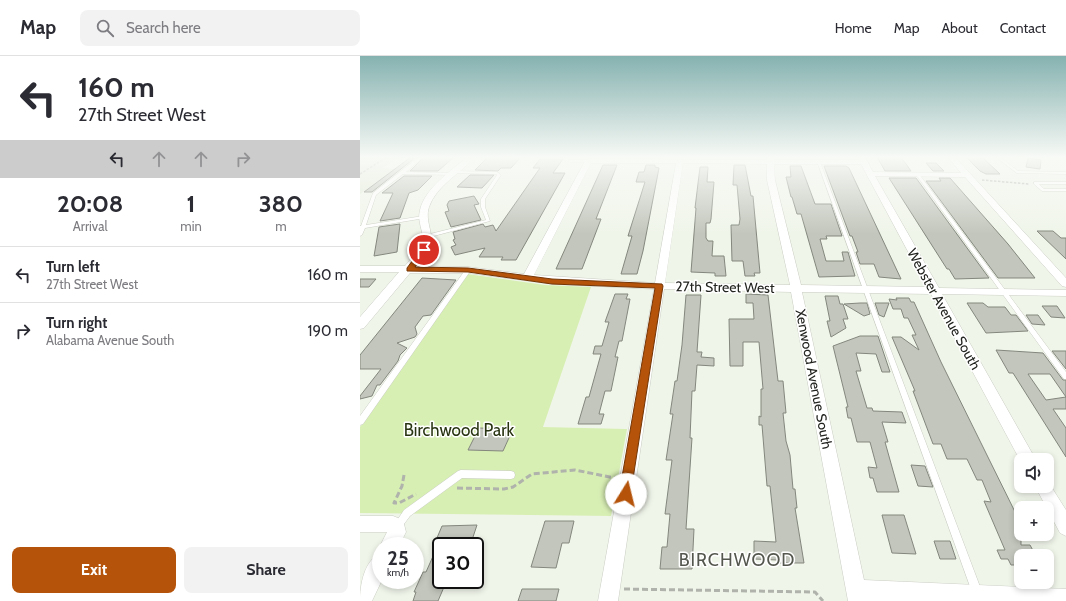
<!DOCTYPE html>
<meta charset="utf-8">
<style>
:root{--surface:#fff;--page:#f2f2f3;--text:#2b2b33;--muted:#7c7c81;--line:#e1e1e2;--accent:#b45309}
body{margin:0;font-family:Cabin,sans-serif;background:var(--page);color:var(--text);height:100vh;display:flex;flex-direction:column;font-size:15px;white-space:nowrap}
*{box-sizing:border-box;margin:0}
p{font-size:13px;color:var(--muted)}
.icon{flex:none;width:22px;height:22px;fill:none;stroke:currentColor;stroke-width:2;stroke-linecap:round;stroke-linejoin:round}
.map{position:relative;flex:1;overflow:hidden}
.side{display:flex;flex-direction:column;background:var(--surface);width:360px}
.side>*{flex:none}
.guide{background:#fff;color:var(--text);overflow:hidden}
.buttons{position:absolute;left:654px;top:397px;display:grid;gap:8px}
.buttons a{display:grid;place-items:center;width:40px;height:40px;border-radius:8px;background:var(--surface);box-shadow:0 2px 6px #0003;font-size:20px}
.speed{position:absolute;left:12px;top:481px;display:flex;gap:8px;font-size:20px;font-weight:700;text-align:center}
.speed>*{display:grid;place-content:center;width:52px;height:52px;border-radius:50%;background:var(--surface);box-shadow:0 2px 6px #0003;line-height:1}
.speed small{font-size:10px;font-weight:400}
.speed .limit{border:2px solid #111;border-radius:6px;background:#fff;color:#111}
.pin{position:absolute;display:grid;place-items:center;width:34px;height:34px;color:#fff;margin:-17px;border:2px solid #fff;border-radius:50%;box-shadow:0 1px 4px #0007}
.me{position:absolute;width:44px;margin:-22px;rotate:9deg;stroke-linejoin:round;filter:drop-shadow(0 0 3px #0008)}
.turn{display:flex;align-items:center;gap:14px;height:84px;padding:0 12px;font-size:18px}
.turn .icon{width:52px;height:52px;stroke-width:2.5}
.turn b{display:block;font-size:28px;line-height:34px}
.lanes{display:flex;align-items:center;height:38px;padding:0 12px;background:#0003;justify-content:center;gap:20px;direction:ltr}
.lanes .off{opacity:.35}
.eta{display:flex;justify-content:space-evenly;align-items:center;height:68px;text-align:center}
.eta b{font-size:24px;font-weight:800;line-height:28px}
.primary-button{display:flex;gap:8px;margin-top:auto;padding:8px 12px}
.primary-button a{flex:1;height:46px;border-radius:8px;background:var(--accent);color:#fff;font-size:16px;font-weight:800;line-height:46px;text-align:center}
.primary-button a+a{background:var(--page);color:var(--text)}
ul{padding:0;list-style:none}
li{display:flex;align-items:center;gap:12px;height:56px;padding:0 12px;border-top:1px solid var(--line)}
li div{flex:1}
li b{display:block;font-size:15px}
li em{font-style:normal}
header{display:flex;align-items:center;gap:24px;box-sizing:border-box;height:56px;padding:0 20px;background:var(--surface);border-bottom:1px solid var(--line)}
header strong{font-size:19px}
nav{display:flex;gap:22px;margin-inline-start:auto;font-size:14px}
.search{width:280px;height:36px;background:var(--page);display:flex;align-items:center;gap:10px;box-sizing:border-box;padding:0 14px;border-radius:8px;color:var(--muted);font-size:15px}
main{display:flex;flex:1;min-height:0}
.map>svg:first-child{display:block}
.built{fill:#e3ebd9}
.green{fill:#d8efb4}
.building{fill:#c2c6bc;stroke:#83877d}
.lines{fill:none;stroke-linecap:round;stroke-linejoin:round}
.service-casing{stroke:#c9cdc3;stroke-width:1}
.minor-casing{stroke:#c9cdc3;stroke-width:1}
.path-far1{stroke:#afb3ab;stroke-width:1.5;stroke-dasharray:2.5 1.5;stroke-linecap:butt}
.path{stroke:#afb3ab;stroke-width:3;stroke-dasharray:6 3;stroke-linecap:butt}
.service{fill:#fff;fill-rule:evenodd}
.minor{fill:#fff;fill-rule:evenodd}
.route{fill:#b45309;stroke:#753606}
.labels{text-anchor:middle;stroke-width:3;stroke-linejoin:round;paint-order:stroke}
.street-label{font-size:14px;fill:#222420;stroke:#fff}
.near-park-label{font-size:17px;fill:#293512;stroke:#fff}
.near-neighbourhood-label{font-size:18px;letter-spacing:1px;fill:#54574e;stroke:#fff}
</style>
<header>
<strong>Map</strong>
<div class="search"><svg class="icon" aria-label="search" viewBox="0 0 24 24"><circle cx="10" cy="10" r="6"/><path d="M15 15l6 6"/></svg>Search here</div>
<nav><a>Home</a><a>Map</a><a>About</a><a>Contact</a></nav>
</header>
<main>
<section class="side">
<div class="guide">
<div class="turn"><svg class="icon" aria-label="left" viewBox="0 0 24 24"><path d="M17 20v-9H6M10 6l-5 5 5 5"/></svg><div><b>160 m</b>27th Street West</div></div>
<div class="lanes"><svg class="icon" aria-label="left" viewBox="0 0 24 24"><path d="M17 20v-9H6M10 6l-5 5 5 5"/></svg><svg class="icon off" aria-label="ahead" viewBox="0 0 24 24"><path d="M12 20V5M6 11l6-6 6 6"/></svg><svg class="icon off" aria-label="ahead" viewBox="0 0 24 24"><path d="M12 20V5M6 11l6-6 6 6"/></svg><svg class="icon off" aria-label="right" viewBox="0 0 24 24"><path d="M7 20v-9h11M14 6l5 5-5 5"/></svg></div>
</div>
<div class="eta">
<div><b>20:08</b><p>Arrival</p></div>
<div><b>1</b><p>min</p></div>
<div><b>380</b><p>m</p></div>
</div>
<ul>
<li><svg class="icon" aria-label="left" viewBox="0 0 24 24"><path d="M17 20v-9H6M10 6l-5 5 5 5"/></svg><div><b>Turn left</b><p>27th Street West</p></div><em>160 m</em></li>
<li><svg class="icon" aria-label="right" viewBox="0 0 24 24"><path d="M7 20v-9h11M14 6l5 5-5 5"/></svg><div><b>Turn right</b><p>Alabama Avenue South</p></div><em>190 m</em></li>
</ul>
<div class="primary-button"><a>Exit</a><a>Share</a></div>
</section>
<div class="map">
<svg width="706" height="545" viewBox="0 0 706 545">
<rect width="100%" height="100%" fill="#f0f5ea"/>
<!-- built -->
<path class="built" d="M0 101H41L22 112 35 113 0 138Z"/>
<!-- green -->
<path class="green" d="M107 218 185 229 231 231 183 371 267 373 251 460 0 457V371Z"/>
<!-- building -->
<path class="building" d="M51 101H56L12 136H4Z
M64 101H94L78 115H50Z
M128 101H161L151 112H141L138 115 115 114Z
M517 101H541L551 115H525Z
M611 101H622L640 118H626L620 115 607 102Z
M668 102 681 104 680 113 666 111Z
M180 103H203L193 117H205L156 204H141L143 201H119L125 192 95 199 91 191 96 189 93 184 95 183 93 176 123 168 125 171 133 169 136 175 180 112H173Z
M566 107H576L584 115H573Z
M243 109H257L236 163H241L222 213H196Z
M286 109H295V111L299 112 283 195 277 218H261L272 180H268L285 126H276L279 116H284Z
M374 109H385L391 140H393L400 217H394L395 220H385L383 205H372L371 169H379L380 163 377 129H373Z
M430 110H441L455 148H471L482 180H466L467 183H460L466 205H484L482 196H488L495 220 459 221 441 158H437L432 141H431L426 121H431Z
M464 110H486L489 112 541 223 519 221 514 208H500L496 196H498L492 180H490Z
M340 111H348L347 126H354L351 163 350 167H346V182L348 185H353L352 200H364L366 220H355V217L331 216 336 152H335Z
M110 119H134L122 132 97 131Z
M44 120H72L58 134 49 137 40 162 20 165 33 137H22Z
M529 122H556L629 222 595 223 589 213H587Z
M579 122H590L648 188 675 222H638L566 125H581Z
M114 140 119 148 114 149 121 164 91 171 85 156 89 155 87 149 89 145Z
M40 168 37 196 14 200 19 171Z
M677 175H693L701 182H706V203Z
M62 222 96 224 71 259 63 260 55 271 57 278 55 281 37 287 47 292 40 299 38 305 20 329H17L12 340 0 343V340L21 313H0V299Z
M0 223H16L9 231H0Z
M255 238H268L266 243H270L262 285H259L255 301H258L251 335H245L239 358H244L241 368H218L226 341H229L241 298H233L235 290H242L249 266H245Z
M386 238 408 239 418 325H423L426 357H423L426 385 430 399 433 433H435L437 452H435L444 507H417V504L394 503V485L416 486 410 430H407L402 369H399V360L401 361V333H403L399 286H383V310H370L369 263H394L393 247H386Z
M326 239H341L337 296H342L341 301 354 302V310L337 309 335 335H332L330 382H332L326 473H334L332 513H300L302 491H307L310 458H305L312 404H306L313 358H310L312 345 315 325H317L322 289Z
M465 240H478L480 248H483L488 263H483L486 272 471 281 467 265H470Z
M536 242H549L551 246H554L581 306 661 468V489H670L676 500H661V509H651L648 503H641L637 494H645L624 445 631 446 622 424H617L607 403H587L581 388H573L553 335H555L532 281H541L559 294 552 279H556L548 262H544L541 253H533L529 243 537 244Z
M500 247H507L510 258 504 260 484 248Z
M515 247H529L524 261 519 259Z
M607 247H623L628 251H645L651 259H656L668 275 626 277Z
M682 250H697L705 262 691 261Z
M666 259H678L685 269 672 268Z
M500 280H518L530 316H522L516 298 496 297 501 315H496L507 352H512L513 355 542 356 546 367 522 366 528 386H525L539 436H517L513 422H510L508 411 517 412 510 386H497L491 362H488L486 351H488L473 290Z
M636 294 683 297 703 324H706V341L690 318H668L686 344 706 341V353H693L706 372V401L653 317H649Z
M692 295H706V313Z
M119 372 153 373 143 395 108 394Z
M551 409 565 410 573 431 558 430Z
M522 459H544L556 498 532 497Z
M185 465H214L209 487H202L196 512 171 511Z
M117 469 110 490H81V524H87L78 545H53L56 536H54L63 516H66L78 489H74L82 470Z
M574 485H590L596 503H580Z
M162 533H199L196 545H158Z"/>
<g class="lines">
<!-- service casing -->
<g class="service-casing">
<path id="service" d="M59 101H63L46 116 93 117 95 118 93 119 43 118 16 139 6 169 63 160H65V162L5 172 2 179 0 180V170H1L13 137Z
M636 101H640L658 115 706 116V118L657 117Z
M209 104H229L231 105 229 106H210L208 105Z
M457 105 460 106 622 536 620 539 617 541 614 539 612 536Z
M94 115 137 116 141 119 125 143V151L130 165 70 181H66V179L126 164 121 151V143L137 119 136 118 95 117 93 116Z
M557 118H559L706 316V323H704L557 120Z
M674 126H706V128H679L684 133H706V135H682L674 128Z
M108 212 111 214 3 368 0 369V360L106 213Z
M101 414 151 415 154 416 155 419 154 422 151 423 102 422 50 460 41 472 38 473 35 472 34 469 44 454 98 415Z"/>
</g>
<!-- minor casing -->
<g class="minor-casing">
<path id="minor" d="M107 101H115C100 118 77 129 69 151 64 166 76 179 69 193 66 200 60 205 55 210L108 211 164 218 225 105 229 103 407 104V101H413L414 104H499L498 101H505L513 116 601 117 588 101H595L706 222V231L702 230 605 121 515 120 579 232 706 234V240L582 238 676 404H661V406L571 238 442 236 504 524 706 533V545H488L431 236 304 233 258 545H238L294 233 192 228 108 217H50L4 272 0 273V261L39 216H0V210H45C53 200 65 190 62 176 60 168 58 162 60 154 65 132 91 115 107 101ZM231 107H316L295 227 174 219ZM323 107 407 108V124L430 229 305 227ZM414 108H501L567 231 441 229 415 124Z
M687 424 706 454V480L700 477 675 430H687Z
M0 460H33L43 464 46 476 39 490H21V493L20 490 27 476H0Z
M21 497 22 524 12 545H0C0 529 4 504 21 497Z"/>
</g>
<!-- path-far1 -->
<path class="path-far1" d="M0 118 27 101
M622 124 669 128"/>
<!-- path -->
<path class="path" d="M44 419 42 430 34 447H39L56 438
M97 432 144 433 153 431 172 418 215 414 255 422
M264 533 455 536 463 545"/>
<!-- service -->
<use href="#service" class="service"/>
<!-- minor -->
<use href="#minor" class="minor"/>
</g>
<!-- sky -->
<linearGradient id="sky" x2="0" y2="1"><stop stop-color="#85b2b0"/><stop offset="0.57" stop-color="#f8faf6"/><stop offset="1" stop-color="#f8faf6" stop-opacity="0"/></linearGradient>
<rect width="706" height="178" fill="url(#sky)"/>
<!-- route -->
<path class="route" d="M64 192 68 194 55 211 108 212 192 223 302 228 303 230 270 442 266 444 261 442 259 438 295 232 192 228 108 216 47 215V212L61 193Z"/>
<g class="labels">
<!-- street labels -->
<g class="street-label">
<text transform="translate(365 231) rotate(1)" y="5">27th Street West</text>
<text transform="translate(584 253) rotate(61)" y="5">Webster Avenue South</text>
<text transform="translate(454 323) rotate(79)" y="5">Xenwood Avenue South</text>
</g>
<!-- near-park labels -->
<g class="near-park-label">
<text x="99" y="380">Birchwood Park</text>
</g>
<!-- near-neighbourhood labels -->
<g class="near-neighbourhood-label">
<text x="377" y="510">BIRCHWOOD</text>
</g>
</g>
</svg>
<div class="buttons">
<a><svg class="icon" aria-label="sound" viewBox="0 0 24 24"><path d="M4 9h4l5-4v14l-5-4H4zM17 9q2 3 0 6"/></svg></a>
<a>+</a>
<a>−</a>
</div>
<div class="speed"><div>25<small>km/h</small></div><div class="limit">30</div></div>
<div class="pin" style="left:64px;top:194px;background:#d93025"><svg class="icon" aria-label="arrive" viewBox="0 0 24 24"><path d="M6 21V4h12l-3 4 3 4H6"/></svg></div>
<svg class="me" style="left:266px;top:438px" viewBox="-20 -20 40 40"><circle r="19" fill="#fff"/><path d="M0-13L10 11 0 6-10 11z" fill="#b45309"/></svg>
</div>
</main>
